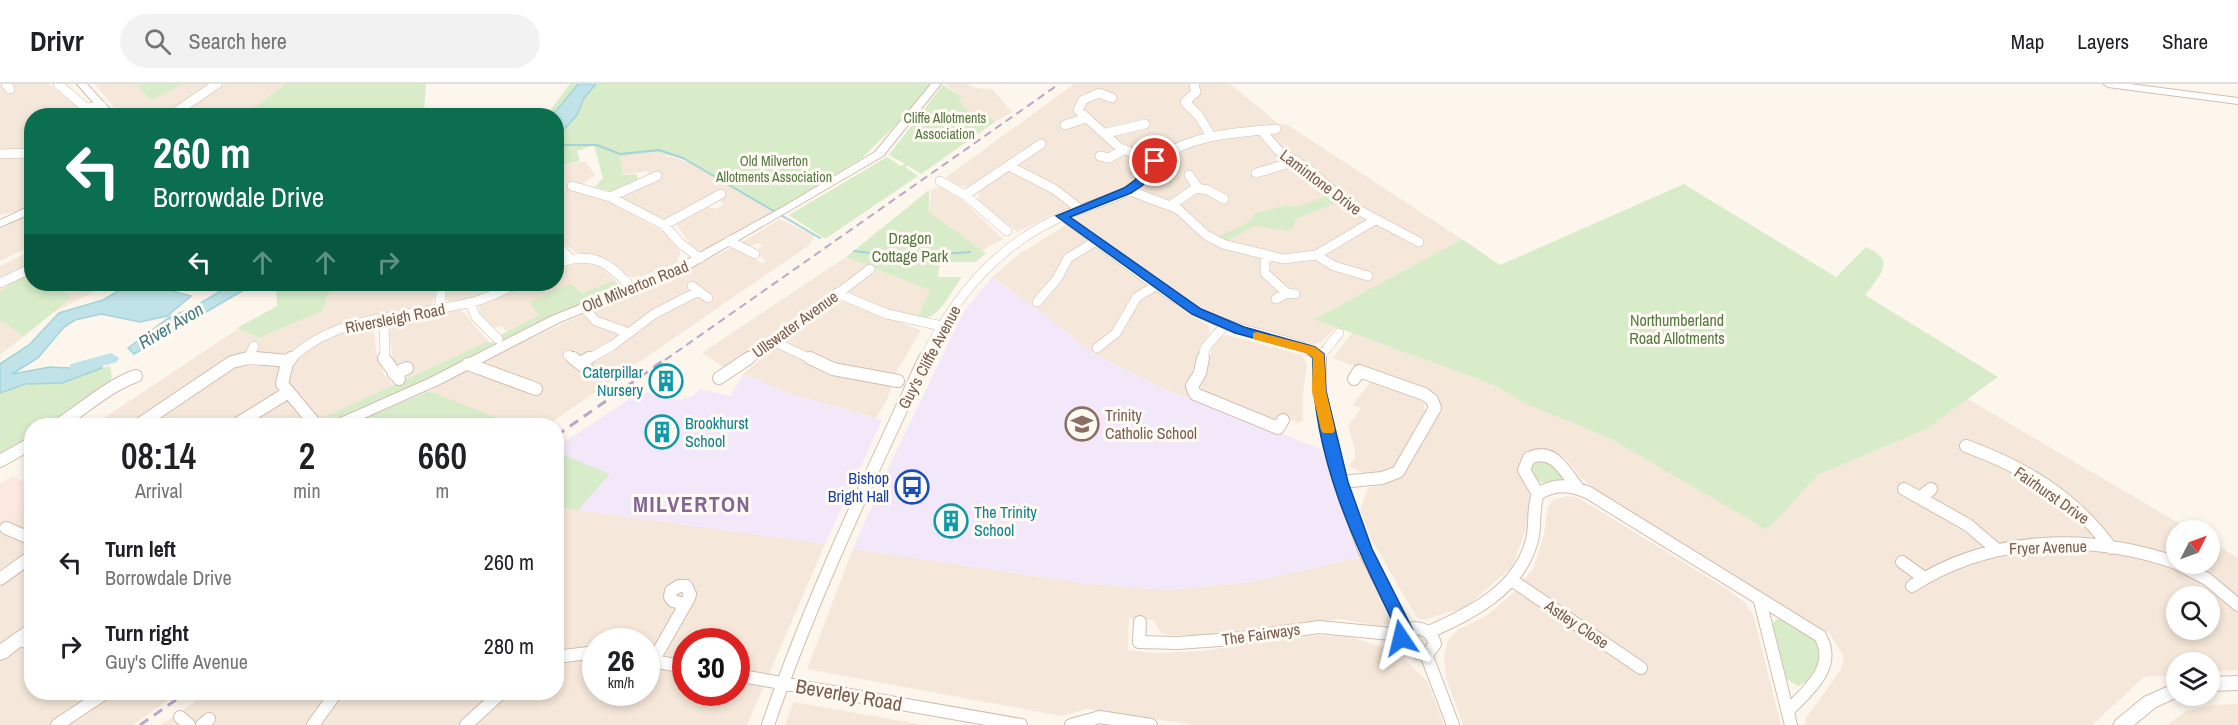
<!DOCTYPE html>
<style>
:root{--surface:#fff;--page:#f2f2f2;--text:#202124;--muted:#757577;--line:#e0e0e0}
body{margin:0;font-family:"Archivo Narrow",sans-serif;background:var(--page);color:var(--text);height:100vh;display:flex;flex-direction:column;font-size:22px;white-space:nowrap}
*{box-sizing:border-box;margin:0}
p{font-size:20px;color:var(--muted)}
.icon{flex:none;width:33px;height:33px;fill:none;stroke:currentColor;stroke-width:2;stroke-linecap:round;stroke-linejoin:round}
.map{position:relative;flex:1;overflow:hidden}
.panel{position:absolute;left:24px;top:334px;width:540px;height:282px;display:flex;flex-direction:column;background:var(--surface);border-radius:24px;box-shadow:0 3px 9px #0003}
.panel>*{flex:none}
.banner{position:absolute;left:24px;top:24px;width:540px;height:183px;border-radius:24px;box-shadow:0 3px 9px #0003;background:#0b6e4f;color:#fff;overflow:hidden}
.needle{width:39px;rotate:48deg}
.controls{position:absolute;left:2166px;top:436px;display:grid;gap:12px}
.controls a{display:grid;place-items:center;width:54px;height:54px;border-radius:50%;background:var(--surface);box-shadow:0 3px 9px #0003;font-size:30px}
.speed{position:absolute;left:582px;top:544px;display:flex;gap:12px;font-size:30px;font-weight:700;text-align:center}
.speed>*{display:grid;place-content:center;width:78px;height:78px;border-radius:50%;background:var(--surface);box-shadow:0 3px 9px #0003;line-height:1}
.speed small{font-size:15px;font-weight:400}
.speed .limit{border:9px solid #d22;background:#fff;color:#111}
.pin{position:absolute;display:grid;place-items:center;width:51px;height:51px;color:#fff;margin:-26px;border:3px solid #fff;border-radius:50%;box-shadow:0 2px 6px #0007}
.me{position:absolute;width:66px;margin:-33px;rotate:350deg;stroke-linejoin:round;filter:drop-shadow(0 0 4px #0008)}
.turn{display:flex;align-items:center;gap:21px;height:126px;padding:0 30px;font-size:27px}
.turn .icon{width:78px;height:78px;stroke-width:2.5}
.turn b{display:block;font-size:42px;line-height:51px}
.lanes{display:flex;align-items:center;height:57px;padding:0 30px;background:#0003;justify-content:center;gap:30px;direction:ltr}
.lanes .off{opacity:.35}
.eta{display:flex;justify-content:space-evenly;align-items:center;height:102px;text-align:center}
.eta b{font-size:36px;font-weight:600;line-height:42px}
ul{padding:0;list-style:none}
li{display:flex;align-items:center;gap:18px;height:84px;padding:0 30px}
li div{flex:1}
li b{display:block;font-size:22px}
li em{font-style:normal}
header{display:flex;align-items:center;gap:36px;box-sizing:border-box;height:84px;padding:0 30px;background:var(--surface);border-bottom:2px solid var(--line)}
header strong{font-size:28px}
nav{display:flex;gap:33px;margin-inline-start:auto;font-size:21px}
.search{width:420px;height:54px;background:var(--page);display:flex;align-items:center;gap:15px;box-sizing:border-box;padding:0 21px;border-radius:33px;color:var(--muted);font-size:22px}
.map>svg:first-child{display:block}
.residential{fill:#f5e8da;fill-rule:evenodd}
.commercial{fill:#fde8e0}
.education{fill:#f3e8fa}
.green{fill:#d8ecc9}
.water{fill:#bfe3e8;stroke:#a5d3da;stroke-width:1.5}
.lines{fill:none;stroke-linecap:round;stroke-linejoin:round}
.stream{stroke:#a5d3da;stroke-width:2}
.river{fill:#bfe3e8;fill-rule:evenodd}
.minor-far1-casing{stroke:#d1beb0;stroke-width:10}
.minor-casing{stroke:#d1beb0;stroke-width:14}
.tertiary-casing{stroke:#d1beb0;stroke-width:2}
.minor-far1{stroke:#fff;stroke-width:9}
.minor{stroke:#fff;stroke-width:12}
.tertiary{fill:#fff;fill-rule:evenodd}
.rail-far1{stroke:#b9a8c9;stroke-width:2;stroke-dasharray:8 5;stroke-linecap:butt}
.rail{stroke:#b9a8c9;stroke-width:3;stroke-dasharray:10 7;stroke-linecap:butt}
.route{fill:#1a73e8;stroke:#114b97;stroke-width:1.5}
.slow{fill:#f59e0b}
.labels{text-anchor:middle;stroke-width:6;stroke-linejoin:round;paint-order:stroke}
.far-park-label{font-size:14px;fill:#537a41;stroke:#fffaf3}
.street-label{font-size:16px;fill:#7a5c4d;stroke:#fffaf3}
.park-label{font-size:16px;fill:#537a41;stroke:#fffaf3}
.culture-label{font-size:16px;fill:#0d838f;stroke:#fffaf3;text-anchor:start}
.education-label{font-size:16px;fill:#785e54;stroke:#fffaf3;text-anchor:start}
.transit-label{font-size:16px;fill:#164399;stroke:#fffaf3;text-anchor:end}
.water-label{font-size:18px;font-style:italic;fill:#437c86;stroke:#fffaf3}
.near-street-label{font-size:20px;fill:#7a5c4d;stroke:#fffaf3}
.district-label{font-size:22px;font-weight:bold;letter-spacing:1.5px;fill:#846695;stroke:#fffaf3}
</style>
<header>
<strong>Drivr</strong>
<div class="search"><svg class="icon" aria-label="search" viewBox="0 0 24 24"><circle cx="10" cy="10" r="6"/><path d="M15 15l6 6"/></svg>Search here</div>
<nav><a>Map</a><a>Layers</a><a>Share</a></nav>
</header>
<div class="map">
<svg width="2238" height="641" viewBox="0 0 2238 641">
<rect width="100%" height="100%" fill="#fdf6ec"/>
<!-- residential -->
<path class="residential" d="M0 0H49L86 29 93 31 32 32 31 121 19 127 0 131Z
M95 0H213L168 32 120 31Z
M223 0H285L244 31 179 32Z
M944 0H966L977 4 992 5 1012 28 995 38 985 28 973 29 957 17 962 12Z
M1074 0H1230L1279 40H1286L1462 155 1315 234 1336 243 1321 258 1312 261 1255 248 1205 228 1182 214 1173 220 1208 241 1210 248 1199 268 1187 302 1188 314 1161 304 1091 268 1045 231 992 193 1022 168 1074 136 1060 127 1017 148 977 117 980 107 973 103 958 102 945 94Z
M655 68 704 83 774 128 703 167 692 163 676 140 708 123 717 125 724 120 719 116 725 111 668 136 646 128 619 112 650 91 646 87 623 91 620 73Z
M585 77 595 91 583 100 573 99 575 105 605 116 671 152 680 168 677 179 637 194 626 191 610 176 575 168 557 154V83Z
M940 102 962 116 1003 155 981 167 929 128 931 106Z
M31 129V162L0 177V145Z
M780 135 815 152 808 162 546 342H519L429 307 483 277 573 235 645 207 733 163 763 180 766 177 756 167 763 161 758 159 747 163 742 158Z
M31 167 32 200H110L54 228 0 271V182Z
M846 173 931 206 918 233 904 231 903 240 921 246 897 287 886 318 876 334 788 309 743 290 759 277 750 269 723 283 702 269Z
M585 178 598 181 615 196 581 209 571 199 530 218 539 231 507 247 501 242 494 244 480 230 479 222 483 219 524 200H556L557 185Z
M332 200H347V202L362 200H435L436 208 432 221 346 248 373 243 377 272 384 290 393 301 306 342H92L238 245 259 254 322 227Z
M447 200H509L480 213 455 219 446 216Z
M458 226 463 228 488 257 406 295 400 283 393 277 389 249 391 243 401 237Z
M1352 249 1494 301 1524 319 1611 355 1767 446 1818 391 1926 345 1966 314 2192 447H2176V480H2210V457L2238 474V586L2210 588V579H2176V591L2144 593 2092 641H1805L1806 634 1840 587 1844 573 1830 550 1598 407 1580 393 1566 375 1540 364 1526 367 1519 378 1520 391 1530 411 1526 445 1512 483 1466 523 1424 536 1417 534 1371 455 1360 426 1368 404 1383 401 1405 386 1432 342 1441 325 1439 317 1427 308 1333 274ZM2176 513H2210V546H2176Z
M1227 251 1302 271 1307 281 1303 308V337L1298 339 1279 331 1271 339 1206 312 1200 302 1208 286 1212 262 1221 253Z
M1370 298 1418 315 1424 320 1425 327 1396 379 1388 387 1367 391 1349 382 1355 374V365L1348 342 1361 324 1353 321Z
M1567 412 1576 413 1600 427 1730 507 1745 519 1753 530 1781 641H1463L1446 594 1444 572 1448 557 1459 545 1486 532 1512 510 1533 485 1544 450 1548 424 1553 416Z
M31 420 32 609H178L133 641H0V443Z
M557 423 825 460 747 641H161L208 609H556ZM596 558H646V609H596ZM686 558H736V609H686Z
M853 465 1082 499 1167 506 1253 498 1360 473 1392 529 1393 536 1389 539 1379 542 1340 535 1199 551H1169L1161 549 1153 536 1129 534 1128 566 1153 569 1201 567 1319 551 1351 553 1389 565 1406 576 1427 597 1444 641H1195L1087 625 1061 632 807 585Z
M794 618 924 641H785Z
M2238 620V641H2167L2186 627 2212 621Z"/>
<!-- commercial -->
<path class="commercial" d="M12 392 31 401V420L0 443V400Z"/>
<!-- education -->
<path class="education" d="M992 193 1045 231 1091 268 1161 304 1321 365 1360 473 1253 498 1167 506 1082 499 853 465 893 374 964 227Z
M743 290 788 309 882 336 825 460 557 423V363L643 306 658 313 681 316 693 312 700 305 731 312Z"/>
<!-- green -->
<path class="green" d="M145 0H179L181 1 151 16 138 2Z
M285 0H426L424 26 420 32 244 31Z
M570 0H931L911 26 862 74 774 128 688 76 655 68 620 73 623 91 636 90 638 95 614 108 595 103 603 94 594 61 577 67 580 77 557 83 556 32H546Z
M943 1 963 13 958 17 972 29 985 28 995 38 921 90 908 82 905 83 918 92 825 155 789 131 887 73 901 82 905 80 889 71Z
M1684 100 1836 193 1866 163C1898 177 1879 192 1865 211L1998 293 1926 345 1818 391 1767 446 1611 355 1524 319 1494 301 1314 235 1462 155 1500 181Z
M929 106V128L986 169 976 178H940L938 193H962C950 208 939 239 918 233L930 206 846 173Z
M1328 111 1338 118 1295 135 1294 142 1287 147 1255 142 1224 158 1217 153 1249 138 1255 129 1284 122H1301Z
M31 187 32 200H52L72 213 24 252 0 236V207Z
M615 196 619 201 618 205 609 210 341 335 329 338 320 335 488 257 491 259 501 254 502 250 539 231 529 218 571 199 581 209Z
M276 200H332L322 227 259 254 237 244 277 222Z
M110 282 112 293 104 306 55 342H32L31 357 0 375V309C36 297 73 291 110 282Z
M429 307 519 342H347Z
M557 368 610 390 578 426 557 423Z
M1540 372 1564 390 1561 396C1547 401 1538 400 1529 389L1534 376Z
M1786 534 1815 552 1823 576 1806 598 1798 602 1785 594 1772 540 1777 535Z"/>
<!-- water -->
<path class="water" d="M578 0H596L584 14 577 31 557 53 556 32 553 31Z
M130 200H146L143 203 161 204 191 212 167 232 140 238 101 230 75 236 64 243 38 274 12 290 50 283 69 284 98 276 102 284 62 299 26 300 0 309V280L29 261 59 229 103 216Z
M232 200H254L134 270 128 264 171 232 191 225Z"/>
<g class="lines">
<!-- stream -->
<path class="stream" d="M556 61H597L620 70 659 66 683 74 820 154
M854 167 903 173 970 168"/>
<!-- river -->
<path class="river" d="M111 269 119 274 117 278 77 289 69 284 71 280Z"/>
<!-- minor-far1 casing -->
<g class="minor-far1-casing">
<path id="minor-far1" d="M6 0 10 5
M58 0 86 24 102 22
M1194 0 1196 8 1185 18 1199 32 1211 52
M1112 14 1099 9 1083 16 1078 26 1120 64 1155 77
M170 32 217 0
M1065 41 1086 34
M1261 46 1278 66 1310 86 1349 121 1419 158
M1106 49 1145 40
M0 70 32 69
M1100 72 1109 74 1123 66
M1009 82 1054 105 1080 125
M1256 89 1297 77
M1189 91 1197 103
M940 97 965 111 1007 147
M572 102 610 113 664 141 681 160 700 174
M1128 106 1178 125 1206 151 1223 160 1283 175 1316 171 1375 136
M965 111 1041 60
M610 113 657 92
M1170 122 1196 104 1208 106 1224 115
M1062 132C1106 163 1149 200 1196 227 1233 249 1288 250 1320 273
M664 141 721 110
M729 157 755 170
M556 159 570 175
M1316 171 1334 182 1368 192
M1265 173V189L1287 209
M556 180C593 166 608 178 633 205
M0 199 32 184
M692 202 708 214
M837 209 887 230 942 242
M1276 215 1287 209 1295 210
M1037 218 1057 195 1068 174 1096 157
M470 219 476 233 498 255
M583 223 596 237 629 249
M439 225 442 200
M384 235 385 276
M775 258 813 276
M1097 264 1116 249 1137 213 1157 201
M568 271 575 276
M1320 273 1339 249
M248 274 254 262
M241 276H274
M290 276C336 229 413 233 473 218 488 214 502 207 516 200
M587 276 613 261 654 230 699 207
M747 276 775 258 870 185
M924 276C954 212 997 161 1063 132 1085 122 1111 117 1131 105 1143 98 1147 83 1158 75 1192 50 1236 49 1276 45
M1203 276 1205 264 1225 241
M1320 276V273"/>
</g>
<!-- minor casing -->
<g class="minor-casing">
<path id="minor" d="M255 274 288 277
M291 274 287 279 282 300 317 342
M384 274 399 295
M573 274 587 285
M810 274 833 285 898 297
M1203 274 1200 289 1192 302 1195 310 1278 344 1283 336
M1320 274 1319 307 1345 413 1364 466 1405 546
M581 279 589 274
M468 280 536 305
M394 290 407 284
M719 294 749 274
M57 342C82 326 109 301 136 292
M137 342 232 278 248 274
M234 342 287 309
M1966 362C2024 383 2074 413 2111 464
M0 377 32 359
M1341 398 1382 394 1398 388 1435 324 1432 316 1424 310 1359 287 1354 295
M1904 405 1968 441 1996 465
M1538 410 1524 386 1529 374C1553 363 1564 386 1577 403
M1920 414 1931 405
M6 444 32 455
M1902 478 1924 494
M2178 480 2207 495 2238 521
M0 495 32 472
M1513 497 1641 584
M1912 502C1990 451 2089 449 2176 479
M1760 517 1791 641
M1140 538 1139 558 1178 559 1233 555 1319 543 1402 551
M1415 544C1426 545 1432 549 1435 560L1428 569H1418L1402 557 1405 546Z
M1429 548C1473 528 1519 506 1532 456 1536 441 1532 425 1538 410 1555 399 1571 401 1589 409L1820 552C1838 583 1808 606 1788 627
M18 555 32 560
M1426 570 1453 641
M556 573 596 568
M647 576 686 583
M653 577 689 514 690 510 686 502H679L671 507 670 513 673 517 685 520
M736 591 1021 641
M180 633 189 641
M57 641 105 609
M202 641 209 635
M313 641 336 609
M466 641 501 609
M768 641C811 515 869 395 925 274
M1071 641 1100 633 1151 641"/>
</g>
<!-- tertiary casing -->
<g class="tertiary-casing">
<path id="tertiary" d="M77 0H87L116 32H105Z
M931 0H941L883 72 682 189 560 238 438 301 346 342H327L329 339 428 295 552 232 674 183 781 124 875 68Z
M2103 0H2130L2238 14V20L2108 3Z
M32 121V129L0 143V136Z
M32 538V554L6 574 0 576V560Z
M2238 592V606L2210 607V593Z
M2176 599V612H2180L2156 623 2134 641H2113L2116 636 2144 613Z"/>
</g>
<!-- minor-far1 -->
<use href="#minor-far1" class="minor-far1"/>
<!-- minor -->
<use href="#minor" class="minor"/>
<!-- tertiary -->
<use href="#tertiary" class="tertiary"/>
<!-- rail-far1 -->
<path class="rail-far1" d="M665 276 1059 0"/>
<!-- rail -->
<path class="rail" d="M556 352 667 274
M140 641 186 609"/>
</g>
<!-- route -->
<path class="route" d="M1151 75 1160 77 1143 101 1131 109 1070 133 1201 225 1244 243 1315 263 1324 270 1326 307 1348 398 1372 465 1413 546 1407 558H1395L1393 554 1397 546C1355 462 1311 370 1313 274L1306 268 1235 249 1192 230 1056 132 1124 104 1135 96Z"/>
<!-- slow -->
<path class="slow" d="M1257 248 1315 263 1324 270 1326 307 1335 346 1333 349H1323L1321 346 1312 307 1313 274 1306 269 1253 255V249Z"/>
<!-- icons -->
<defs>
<g id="building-ring" transform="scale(1.725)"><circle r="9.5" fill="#fffaf3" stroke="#0f9aa8" stroke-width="1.5"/><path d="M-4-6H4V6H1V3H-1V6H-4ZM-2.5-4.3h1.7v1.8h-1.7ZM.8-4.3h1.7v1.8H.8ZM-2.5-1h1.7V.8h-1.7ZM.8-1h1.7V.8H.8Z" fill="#0f9aa8"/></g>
<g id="school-ring" transform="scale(1.725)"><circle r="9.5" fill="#fffaf3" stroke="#8d6e63" stroke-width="1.5"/><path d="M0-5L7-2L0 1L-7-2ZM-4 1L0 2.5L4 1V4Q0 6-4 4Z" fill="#8d6e63"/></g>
<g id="bus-ring" transform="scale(1.725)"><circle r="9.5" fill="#fffaf3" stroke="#1a4fb4" stroke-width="1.5"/><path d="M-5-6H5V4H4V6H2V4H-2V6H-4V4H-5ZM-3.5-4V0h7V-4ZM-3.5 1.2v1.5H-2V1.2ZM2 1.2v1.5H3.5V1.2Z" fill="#1a4fb4"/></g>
</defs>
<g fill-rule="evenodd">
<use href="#building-ring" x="666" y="297"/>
<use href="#school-ring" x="1082" y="340"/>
<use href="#building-ring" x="662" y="348"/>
<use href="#bus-ring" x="912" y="403"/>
<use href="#building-ring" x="951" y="437"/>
</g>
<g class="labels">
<!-- far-park labels -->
<g class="far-park-label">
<text x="945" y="39">Cliffe Allotments<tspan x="945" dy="16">Association</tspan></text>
<text x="774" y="82">Old Milverton<tspan x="774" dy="16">Allotments Association</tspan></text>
</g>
<!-- street labels -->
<g class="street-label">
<text transform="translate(1321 98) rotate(37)" y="6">Lamintone Drive</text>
<text transform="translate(635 202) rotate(-22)" y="6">Old Milverton Road</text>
<text transform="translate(395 234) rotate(-11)" y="6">Riversleigh Road</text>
<text transform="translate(795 240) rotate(-36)" y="6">Ullswater Avenue</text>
<text transform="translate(929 273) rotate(-62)" y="6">Guy's Cliffe Avenue</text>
<text transform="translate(2052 411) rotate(35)" y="6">Fairhurst Drive</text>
<text transform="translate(2048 463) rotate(-2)" y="6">Fryer Avenue</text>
<text transform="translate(1577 540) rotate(34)" y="6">Astley Close</text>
<text transform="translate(1261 550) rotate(-8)" y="6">The Fairways</text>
</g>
<!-- park labels -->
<g class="park-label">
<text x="910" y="160">Dragon<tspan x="910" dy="18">Cottage Park</tspan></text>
<text x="1677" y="242">Northumberland<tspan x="1677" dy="18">Road Allotments</tspan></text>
</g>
<!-- culture labels -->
<g class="culture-label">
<text x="643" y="294" text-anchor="end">Caterpillar<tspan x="643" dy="18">Nursery</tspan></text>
<text x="685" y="345">Brookhurst<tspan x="685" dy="18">School</tspan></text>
<text x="974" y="434">The Trinity<tspan x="974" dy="18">School</tspan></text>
</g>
<!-- education labels -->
<g class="education-label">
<text x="1105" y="337">Trinity<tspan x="1105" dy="18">Catholic School</tspan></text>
</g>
<!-- transit labels -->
<g class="transit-label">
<text x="889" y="400">Bishop<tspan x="889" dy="18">Bright Hall</tspan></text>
</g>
<!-- water labels -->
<g class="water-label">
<text transform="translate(171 242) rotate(-31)" y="6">River Avon</text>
</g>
<!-- near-street labels -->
<g class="near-street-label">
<text transform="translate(849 611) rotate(10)" y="7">Beverley Road</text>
</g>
<!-- district labels -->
<g class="district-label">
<text x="692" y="428">MILVERTON</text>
</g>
</g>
</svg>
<div class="controls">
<a><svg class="needle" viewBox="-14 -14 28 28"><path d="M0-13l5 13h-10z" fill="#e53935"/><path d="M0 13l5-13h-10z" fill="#757577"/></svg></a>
<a><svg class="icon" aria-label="search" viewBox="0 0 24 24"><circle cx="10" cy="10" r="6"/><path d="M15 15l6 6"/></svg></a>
<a><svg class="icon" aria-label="layers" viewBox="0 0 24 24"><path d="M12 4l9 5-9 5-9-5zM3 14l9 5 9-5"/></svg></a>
</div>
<div class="speed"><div>26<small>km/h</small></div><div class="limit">30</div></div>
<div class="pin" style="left:1155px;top:77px;background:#d93025"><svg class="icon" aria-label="arrive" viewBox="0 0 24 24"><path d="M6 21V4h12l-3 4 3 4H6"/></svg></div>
<svg class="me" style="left:1401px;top:554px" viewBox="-20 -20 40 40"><path d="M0-17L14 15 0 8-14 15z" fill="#1a73e8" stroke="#fff" stroke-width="4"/></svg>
<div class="banner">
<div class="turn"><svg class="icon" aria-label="left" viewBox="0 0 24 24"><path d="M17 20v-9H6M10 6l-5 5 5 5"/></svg><div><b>260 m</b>Borrowdale Drive</div></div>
<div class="lanes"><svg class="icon" aria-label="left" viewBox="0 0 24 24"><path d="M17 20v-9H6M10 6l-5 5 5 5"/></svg><svg class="icon off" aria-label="ahead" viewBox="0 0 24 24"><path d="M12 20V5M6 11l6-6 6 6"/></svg><svg class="icon off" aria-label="ahead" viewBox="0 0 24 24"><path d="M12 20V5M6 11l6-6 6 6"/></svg><svg class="icon off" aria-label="right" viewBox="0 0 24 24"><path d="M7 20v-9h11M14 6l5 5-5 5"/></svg></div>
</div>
<section class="panel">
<div class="eta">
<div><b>08:14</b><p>Arrival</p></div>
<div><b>2</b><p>min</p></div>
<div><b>660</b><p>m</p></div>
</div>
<ul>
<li><svg class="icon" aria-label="left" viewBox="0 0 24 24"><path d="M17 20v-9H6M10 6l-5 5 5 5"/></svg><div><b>Turn left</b><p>Borrowdale Drive</p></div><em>260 m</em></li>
<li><svg class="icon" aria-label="right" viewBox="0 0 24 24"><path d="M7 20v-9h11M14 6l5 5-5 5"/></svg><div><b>Turn right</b><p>Guy's Cliffe Avenue</p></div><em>280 m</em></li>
</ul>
</section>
</div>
